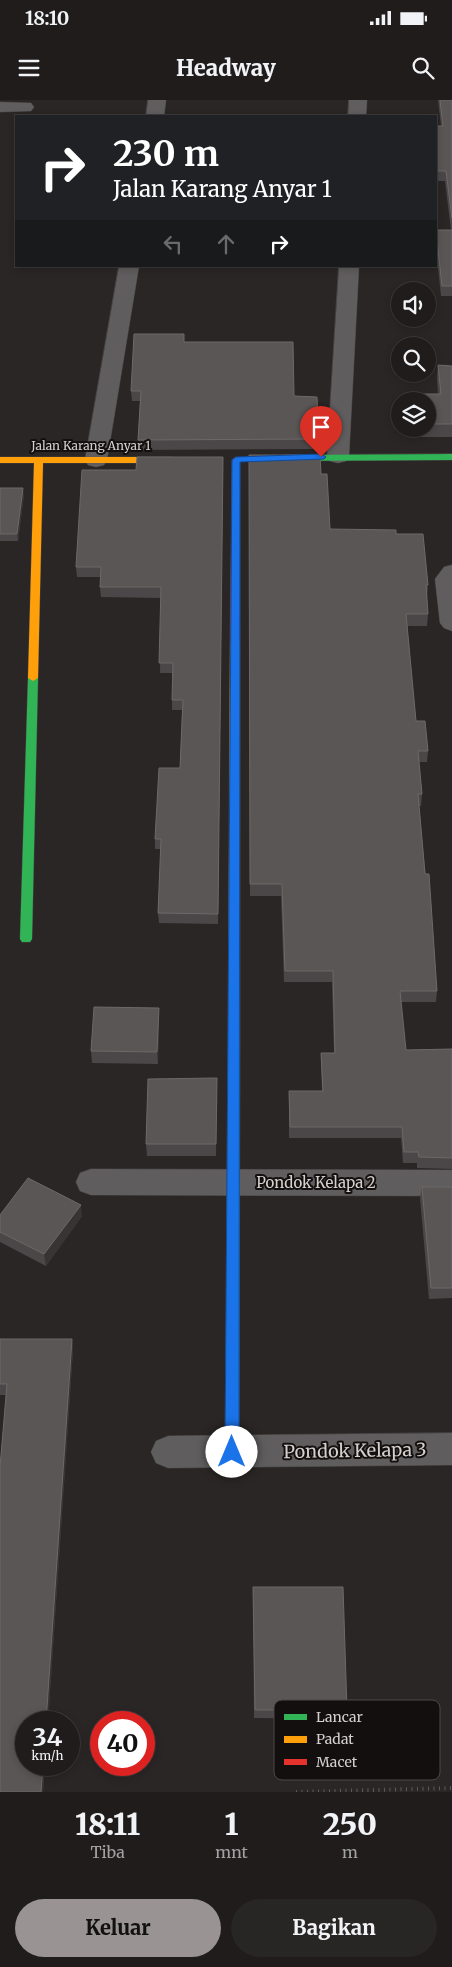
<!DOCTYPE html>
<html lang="id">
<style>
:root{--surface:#201c1c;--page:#282525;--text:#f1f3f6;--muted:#a2a1a3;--line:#3d3a3b;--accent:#999493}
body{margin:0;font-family:Merriweather,serif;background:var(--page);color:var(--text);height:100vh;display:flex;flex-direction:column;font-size:19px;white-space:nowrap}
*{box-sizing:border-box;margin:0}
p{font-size:16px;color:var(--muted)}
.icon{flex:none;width:28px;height:28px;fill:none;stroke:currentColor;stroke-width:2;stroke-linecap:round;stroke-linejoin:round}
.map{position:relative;height:1692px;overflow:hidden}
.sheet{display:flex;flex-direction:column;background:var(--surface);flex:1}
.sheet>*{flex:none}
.banner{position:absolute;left:15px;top:15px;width:422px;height:152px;border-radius:0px;box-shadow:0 2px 8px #0003,0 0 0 1px var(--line);background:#202124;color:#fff;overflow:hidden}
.tools{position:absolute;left:391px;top:182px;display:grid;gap:10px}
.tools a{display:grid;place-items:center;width:45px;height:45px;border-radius:50%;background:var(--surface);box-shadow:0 2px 8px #0003,0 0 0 1px var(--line);font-size:25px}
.speed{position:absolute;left:15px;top:1611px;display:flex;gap:10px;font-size:25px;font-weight:700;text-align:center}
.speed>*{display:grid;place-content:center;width:65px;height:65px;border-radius:50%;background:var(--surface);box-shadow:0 2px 8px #0003,0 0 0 1px var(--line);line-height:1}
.speed small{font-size:12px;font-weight:400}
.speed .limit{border:8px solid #d22;background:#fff;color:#111}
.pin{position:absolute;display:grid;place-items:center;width:42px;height:42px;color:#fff;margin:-51px -21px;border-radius:50% 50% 50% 0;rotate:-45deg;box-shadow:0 0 5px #0007}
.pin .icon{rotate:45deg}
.me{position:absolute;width:55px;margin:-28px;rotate:0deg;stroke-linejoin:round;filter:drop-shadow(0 0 4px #0008)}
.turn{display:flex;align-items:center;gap:18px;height:105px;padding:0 15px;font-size:22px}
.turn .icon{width:65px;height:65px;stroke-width:2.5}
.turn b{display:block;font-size:35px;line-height:42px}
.lanes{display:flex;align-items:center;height:48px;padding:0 15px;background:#0003;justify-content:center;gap:25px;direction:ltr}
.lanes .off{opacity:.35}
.eta{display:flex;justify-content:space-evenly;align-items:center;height:85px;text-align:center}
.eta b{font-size:30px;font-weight:800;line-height:35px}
.action{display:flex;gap:10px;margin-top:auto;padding:10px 15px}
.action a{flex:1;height:58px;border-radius:30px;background:var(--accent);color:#111;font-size:20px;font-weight:800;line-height:58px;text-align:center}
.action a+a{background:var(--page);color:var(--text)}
.status{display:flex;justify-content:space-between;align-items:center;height:35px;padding:0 25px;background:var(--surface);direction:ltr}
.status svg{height:14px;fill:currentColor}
header{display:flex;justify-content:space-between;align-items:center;height:65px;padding:0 15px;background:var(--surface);font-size:22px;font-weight:800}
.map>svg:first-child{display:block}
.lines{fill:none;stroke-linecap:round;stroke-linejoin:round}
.street-casing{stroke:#454241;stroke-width:1}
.fast-casing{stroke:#454241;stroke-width:1}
.slow-casing{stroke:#454241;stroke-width:1}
.jam-casing{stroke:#454241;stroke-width:1}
.path{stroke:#5d5b5b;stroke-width:4;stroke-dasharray:1 4.5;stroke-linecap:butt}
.street{fill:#5f5d5e;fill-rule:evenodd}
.fast{fill:#30b455;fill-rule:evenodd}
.slow{fill:#ff9f0a;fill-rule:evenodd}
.jam{fill:#e5322d;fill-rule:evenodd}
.wall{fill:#4b4748}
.shaded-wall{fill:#383434}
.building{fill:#5a5656;stroke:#6d6969}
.route{fill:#1a73e8;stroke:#114b97}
.labels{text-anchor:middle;stroke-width:4;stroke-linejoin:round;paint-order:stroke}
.far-street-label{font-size:12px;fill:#d5d0ce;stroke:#120f0e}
.street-label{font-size:15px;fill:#d5d0ce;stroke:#120f0e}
.near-street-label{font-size:18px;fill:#d5d0ce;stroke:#120f0e}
.key{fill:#120f0e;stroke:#4c4948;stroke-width:1}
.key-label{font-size:14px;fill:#d5d0ce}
</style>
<div class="status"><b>18:10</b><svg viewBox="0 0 49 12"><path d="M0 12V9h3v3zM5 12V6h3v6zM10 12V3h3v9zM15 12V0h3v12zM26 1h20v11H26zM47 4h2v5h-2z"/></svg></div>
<header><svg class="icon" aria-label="menu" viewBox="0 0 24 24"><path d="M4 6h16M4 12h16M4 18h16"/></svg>Headway<svg class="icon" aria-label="search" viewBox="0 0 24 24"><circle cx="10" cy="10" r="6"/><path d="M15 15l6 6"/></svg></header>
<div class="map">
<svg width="452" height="1692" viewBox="0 0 452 1692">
<rect width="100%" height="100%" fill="#2a2625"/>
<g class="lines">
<!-- street casing -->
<g class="street-casing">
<path id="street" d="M148 0H166L164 16H146Z
M349 0H367L366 16H348Z
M0 2 31 3 34 7 31 11 0 12Z
M119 166H139L107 360 104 365 96 367 88 365 85 360Z
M339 166H359L349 356 346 361 338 363 330 361 327 356Z
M452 465V531L444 528 440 523 435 479 444 467Z
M91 1069 452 1070V1096L91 1095 80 1091 76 1082 80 1073Z
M452 1333V1365L168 1368 156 1363 151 1352 156 1341 168 1336Z"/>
</g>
<!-- fast casing -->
<g class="fast-casing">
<path id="fast" d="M452 354V360L284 361 280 358 284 355Z
M33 575 38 578 32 839 30 842H22L20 839 28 578Z
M234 942 238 944 240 947 239 1352 237 1357 232 1358 227 1357 225 1352 228 947 230 944Z"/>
</g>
<!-- slow casing -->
<g class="slow-casing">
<path id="slow" d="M0 357H173L177 360 173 363H43L38 578 33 581 28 578 34 363H0Z
M235 540 240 543V947L238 950H230L228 947 230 543Z"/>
</g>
<!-- jam casing -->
<g class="jam-casing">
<path id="jam" d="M236 357 240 360V543L235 546 230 543 232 360Z"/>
</g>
<!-- path -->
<path class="path" d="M296 1692 452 1688"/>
<!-- street -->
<use href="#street" class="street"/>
<!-- fast -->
<use href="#fast" class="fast"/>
<!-- slow -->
<use href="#slow" class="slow"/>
<!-- jam -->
<use href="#jam" class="jam"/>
</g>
<!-- wall -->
<path class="wall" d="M438 0H452V196H441L436 148V130H451L445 81H436V26H441Z
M184 242 294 296 319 339V349L138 350V340L140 301H132L131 291Z
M438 265 452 266V337H418V329H428V301H416L417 294H438L437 278Z
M249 355 321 374 330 429 396 434 428 485 427 497 428 514 427 526H407L416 621 428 651 427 662H419L422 694 421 706H419L437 891 436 902H401L406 950 452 949V1069L417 1068V1063H403L401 1038H289V991H322L321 964V953H334L332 882H284L281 796H250Z
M223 357 218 824 159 823 158 813 161 749H155V739L180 668 182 610H172V573H160L161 498 101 497 100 487 101 477H77L76 467 136 370Z
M0 388 24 395 18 441H0Z
M159 920 158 964 92 963 91 951Z
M217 978 216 1056H147L146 1044Z
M422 1087H452V1198L429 1199 420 1098Z
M0 1115 82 1116 46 1166 0 1142Z
M0 1239H72L73 1250 48 1622H26V1665H45L43 1692H0V1367L6 1295H0Z
M253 1487 347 1610 346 1619 254 1618Z"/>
<!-- shaded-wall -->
<path class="shaded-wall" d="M23 388 24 395 18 441 17 434Z
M159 908V920L158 964 157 952Z
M81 1105 82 1116 46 1166 44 1154Z
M72 1239 73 1250 48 1622H46Z
M43 1665H45L43 1692H41Z"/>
<!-- building -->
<path class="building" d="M440 0H452V118L446 71H436V26H443Z
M436 130H452V186H442Z
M134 234H184V242H293L294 296 317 297 319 339 138 340 141 291H131Z
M438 265 452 266V324H428V301H417V294H441Z
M249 355H320L321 374H327L330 429 396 430V434H423L428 485H426L428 514H406L416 621H425L428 651H418L422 694H418L425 774H429L437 891H400L406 950 452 949V1058L419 1057 418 1052H404L402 1027H290L289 991H323L321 953H335L333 871H285L282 784H250Z
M137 357H223L218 814 158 813 161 739H155L159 668H180L183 600H172L173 563H159L161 487H100L101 467H76L82 370H136Z
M0 388H23L17 434H0Z
M94 907 159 908 157 952 91 951Z
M217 978 216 1044H146L148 979Z
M28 1078 81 1105 44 1154 0 1132V1115Z
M422 1087H452V1188H431Z
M0 1239H72L46 1622H26V1665H43L41 1692H0V1367L7 1284H0Z
M253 1487H343L347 1610H255Z"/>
<!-- route -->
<path class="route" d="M321 354 326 357 324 359 240 362 239 1352 237 1356 232 1358 227 1356 225 1352 232 360 236 357Z"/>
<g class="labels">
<!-- far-street labels -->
<g class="far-street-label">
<text x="91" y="350">Jalan Karang Anyar 1</text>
</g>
<!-- street labels -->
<g class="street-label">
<text x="316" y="1088">Pondok Kelapa 2</text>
</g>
<!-- near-street labels -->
<g class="near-street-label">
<text transform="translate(355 1351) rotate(-1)" y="6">Pondok Kelapa 3</text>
</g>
</g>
<!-- legend -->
<rect x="274" y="1600" width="166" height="80" rx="8" class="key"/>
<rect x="284" y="1614" width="23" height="6" fill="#30b455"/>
<rect x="284" y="1636" width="23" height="7" fill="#ff9f0a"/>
<rect x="284" y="1659" width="23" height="6" fill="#e5322d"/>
<g class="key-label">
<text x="316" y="1622">Lancar</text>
<text x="316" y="1644">Padat</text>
<text x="316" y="1667">Macet</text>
</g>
</svg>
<div class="tools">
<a><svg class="icon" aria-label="sound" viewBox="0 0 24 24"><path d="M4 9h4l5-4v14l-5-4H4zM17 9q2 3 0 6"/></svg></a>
<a><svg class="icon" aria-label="search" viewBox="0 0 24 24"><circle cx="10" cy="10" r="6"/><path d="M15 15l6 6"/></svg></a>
<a><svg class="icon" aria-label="layers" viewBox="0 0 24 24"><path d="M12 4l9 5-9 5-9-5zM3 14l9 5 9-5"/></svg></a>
</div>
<div class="speed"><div>34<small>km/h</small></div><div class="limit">40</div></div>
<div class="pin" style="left:321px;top:357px;background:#d93025"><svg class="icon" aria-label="arrive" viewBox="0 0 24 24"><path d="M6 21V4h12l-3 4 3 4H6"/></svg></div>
<svg class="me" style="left:232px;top:1352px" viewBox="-20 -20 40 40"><circle r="19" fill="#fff"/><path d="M0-13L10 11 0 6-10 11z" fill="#1a73e8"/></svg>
<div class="banner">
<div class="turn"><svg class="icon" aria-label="right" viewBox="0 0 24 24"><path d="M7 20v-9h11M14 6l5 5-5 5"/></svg><div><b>230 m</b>Jalan Karang Anyar 1</div></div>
<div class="lanes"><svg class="icon off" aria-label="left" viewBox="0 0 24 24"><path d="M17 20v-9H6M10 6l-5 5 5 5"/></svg><svg class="icon off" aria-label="ahead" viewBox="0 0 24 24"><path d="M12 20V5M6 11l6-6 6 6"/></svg><svg class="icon" aria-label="right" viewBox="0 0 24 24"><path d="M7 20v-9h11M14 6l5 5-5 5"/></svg></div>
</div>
</div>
<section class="sheet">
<div class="eta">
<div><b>18:11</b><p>Tiba</p></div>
<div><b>1</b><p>mnt</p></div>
<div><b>250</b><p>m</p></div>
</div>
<div class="action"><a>Keluar</a><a>Bagikan</a></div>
</section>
